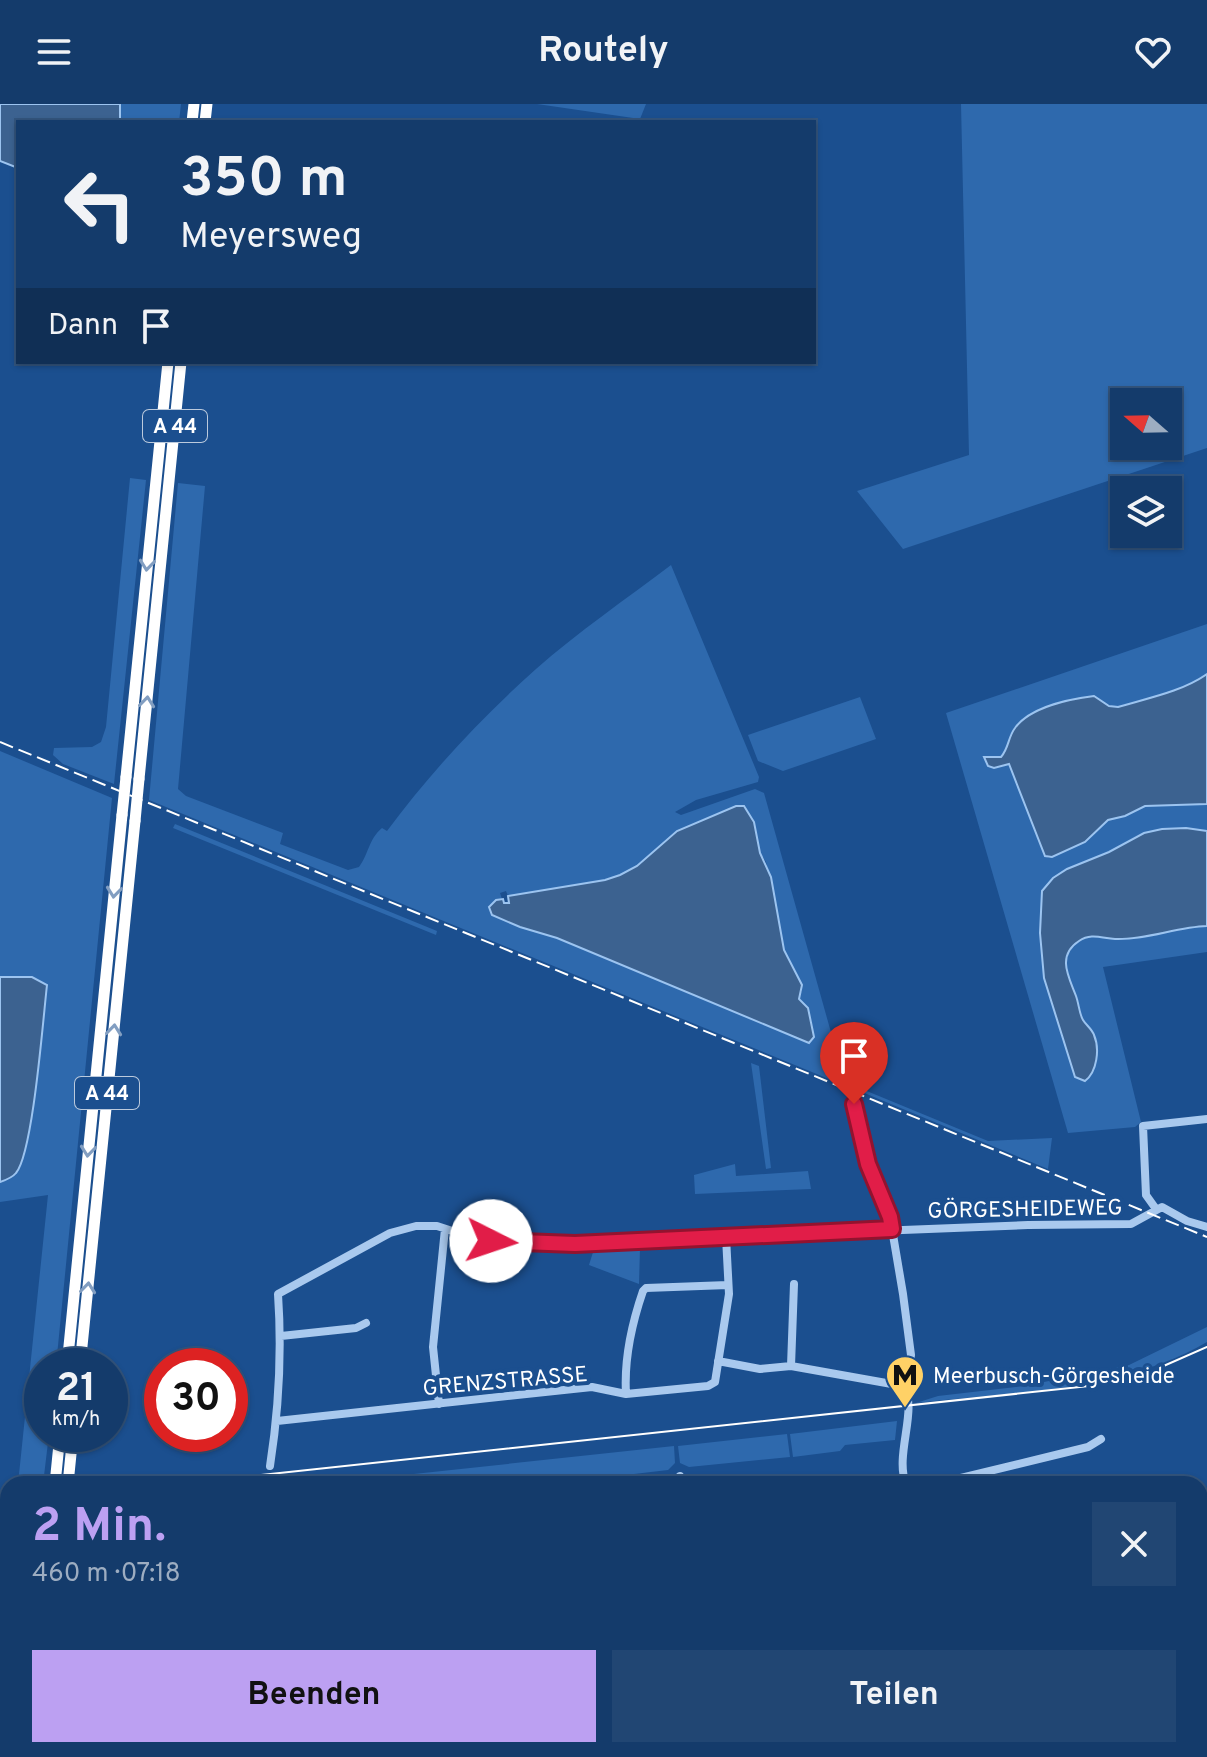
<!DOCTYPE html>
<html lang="de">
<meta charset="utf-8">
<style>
:root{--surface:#143b6b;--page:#214673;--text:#f1f3f6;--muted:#9dadc1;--line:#33557e;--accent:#bca0f2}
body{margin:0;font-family:Overpass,sans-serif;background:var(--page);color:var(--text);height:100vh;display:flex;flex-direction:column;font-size:30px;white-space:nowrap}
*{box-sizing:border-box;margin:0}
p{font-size:26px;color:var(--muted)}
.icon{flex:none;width:44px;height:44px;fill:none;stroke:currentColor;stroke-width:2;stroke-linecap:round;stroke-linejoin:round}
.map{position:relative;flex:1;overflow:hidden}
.details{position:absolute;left:0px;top:1372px;width:1208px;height:282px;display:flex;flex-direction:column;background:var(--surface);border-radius:24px 24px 0 0;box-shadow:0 2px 6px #0004,0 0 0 2px var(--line)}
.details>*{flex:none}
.guide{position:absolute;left:16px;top:16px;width:800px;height:244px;border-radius:0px;box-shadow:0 2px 6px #0004,0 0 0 2px var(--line);background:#143b6b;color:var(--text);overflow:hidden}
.needle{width:52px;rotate:290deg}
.fabs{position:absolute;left:1110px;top:284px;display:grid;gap:16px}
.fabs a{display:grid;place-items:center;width:72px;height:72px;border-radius:0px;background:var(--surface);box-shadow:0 2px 6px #0004,0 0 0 2px var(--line);font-size:40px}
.speed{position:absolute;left:24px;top:1244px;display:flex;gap:16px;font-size:40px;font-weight:700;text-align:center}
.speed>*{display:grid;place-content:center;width:104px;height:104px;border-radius:50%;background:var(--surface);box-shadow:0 2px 6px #0004,0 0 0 2px var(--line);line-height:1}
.speed small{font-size:20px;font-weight:400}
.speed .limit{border:12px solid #d22;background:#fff;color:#111}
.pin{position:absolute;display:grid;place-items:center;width:68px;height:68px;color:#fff;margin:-82px -34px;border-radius:50% 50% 50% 0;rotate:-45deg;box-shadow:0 0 8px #0007}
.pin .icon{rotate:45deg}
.me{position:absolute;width:88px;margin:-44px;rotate:94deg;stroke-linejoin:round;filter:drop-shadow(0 0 6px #0008)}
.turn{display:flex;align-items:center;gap:28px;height:168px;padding:0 32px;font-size:36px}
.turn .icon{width:104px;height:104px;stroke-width:2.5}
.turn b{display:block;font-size:56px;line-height:68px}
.then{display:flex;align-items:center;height:76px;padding:0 32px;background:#0003;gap:16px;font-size:30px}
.round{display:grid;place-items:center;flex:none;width:84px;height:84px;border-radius:0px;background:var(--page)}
.headline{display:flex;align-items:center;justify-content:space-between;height:136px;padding:0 32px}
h1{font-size:48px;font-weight:700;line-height:60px;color:var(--accent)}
.cta{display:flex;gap:16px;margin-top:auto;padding:16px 32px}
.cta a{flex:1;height:92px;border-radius:0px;background:var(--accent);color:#111;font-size:32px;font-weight:700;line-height:92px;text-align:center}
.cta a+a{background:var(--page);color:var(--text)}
header{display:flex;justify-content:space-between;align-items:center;height:104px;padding:0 32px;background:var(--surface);font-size:36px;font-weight:700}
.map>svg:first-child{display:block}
.green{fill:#2e69ad;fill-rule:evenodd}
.water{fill:#3c6290;stroke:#9cc4f0;stroke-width:2}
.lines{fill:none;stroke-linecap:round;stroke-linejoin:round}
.minor{stroke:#a9c9ee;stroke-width:8}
.major{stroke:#f0f6ff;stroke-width:10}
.highway{stroke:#fff;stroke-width:11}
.tram{stroke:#fff;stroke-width:2}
.rail{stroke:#fff;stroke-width:2;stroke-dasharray:14 6;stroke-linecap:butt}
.highway-bridge{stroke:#fff;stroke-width:11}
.oneway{stroke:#829ec1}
.route-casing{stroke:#92132f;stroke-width:20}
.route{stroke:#e11d48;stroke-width:14}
.labels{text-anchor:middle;stroke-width:8;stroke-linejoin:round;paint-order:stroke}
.shield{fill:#1b4f8f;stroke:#bbcadd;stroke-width:2}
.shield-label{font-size:20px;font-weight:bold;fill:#fff}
.street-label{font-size:22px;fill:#fff;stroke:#1b4f8f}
.poi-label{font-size:22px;fill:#fff;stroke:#1b4f8f;text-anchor:start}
</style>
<header><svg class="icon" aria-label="menu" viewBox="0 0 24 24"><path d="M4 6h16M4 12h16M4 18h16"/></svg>Routely<svg class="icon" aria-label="heart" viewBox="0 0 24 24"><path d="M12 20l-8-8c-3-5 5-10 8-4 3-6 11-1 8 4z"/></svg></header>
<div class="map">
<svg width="1207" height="1653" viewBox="0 0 1207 1653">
<rect width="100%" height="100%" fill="#1b4f8f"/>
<!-- green -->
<path class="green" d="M120 0H181L179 18H120Z
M537 0H646L640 15Z
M961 0H1207V344L903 445 857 387 969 351ZM1124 298H1168V342H1124Z
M130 374 146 376 114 680 63 660 53 651 54 644 92 643 101 638 106 623Z
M178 379 205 382 178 685 186 692 283 729 280 740 348 766 359 763C369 750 368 736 382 724L387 727C430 669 481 614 536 565 578 528 626 495 671 461L759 673 758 678 696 696 675 708 681 711 755 685 764 689 846 982 149 696ZM736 702H744L754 718 760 749 766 758 784 846 802 887 799 891 800 898C812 911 811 915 814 933L809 939 557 834 520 823 492 811 496 796 502 795 500 789 506 787 508 792 605 776 620 771 637 762 677 727Z
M1207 520V570L1194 579 1173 587 1118 603C1105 602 1098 592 1085 593L1018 620C1010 631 1010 644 1001 653H984L1009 659 1045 752 1049 754 1085 738 1108 716 1125 712 1145 702 1207 700V727C1187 724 1164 723 1144 729 1133 732 1122 742 1111 747 1085 759 1061 764 1042 787L1044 874 1075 973 1094 929 1082 914 1078 896 1065 867 1066 855 1072 843 1079 837 1093 831 1114 835 1135 834 1192 822H1207V848L1103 863 1141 1018 1135 1023 1068 1029 946 609Z
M860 593 876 635 783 667 758 657 748 631Z
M0 647 112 694 56 1262H42V1330H49L43 1380H18L48 1091 0 1098V1078L17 1068C36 1008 38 944 47 882L32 873H0Z
M175 720 437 827 436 831 173 724Z
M751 959 759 962 771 1064 766 1065Z
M857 983 988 1037 1052 1034 1048 1065 857 986Z
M735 1060 736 1072 808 1067 811 1085 695 1090 694 1071Z
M640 1144 639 1180 589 1161 594 1145Z
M1207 1223V1238C1121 1288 1012 1288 916 1299L938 1292 1024 1282 1129 1261Z
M897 1317 895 1336 845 1341 840 1347 793 1353 790 1330Z
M787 1330 790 1353 689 1363 680 1359 678 1342Z
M674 1342 675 1359 668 1366 617 1372V1377L593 1380H395V1372Z
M8 1506V1646H59L58 1653H0V1528Z
M361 1646H484L485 1653H360Z
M885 1646H1098L1109 1653H883Z"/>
<!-- water -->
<path class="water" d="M0 0H120V18H18V64L0 57Z
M1207 570V700L1145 702 1125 712 1108 716 1085 738 1052 753 1045 752 1009 660 994 664 988 662 984 653H1001C1009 644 1008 633 1015 624 1030 603 1070 595 1094 592L1109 602 1118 603C1148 594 1181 588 1207 570Z
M736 702H744L754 718 760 749 771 773 784 846 802 881 799 895 808 904 814 933 809 939 557 834 520 823 492 811 489 803 496 796 503 795 504 799H509L508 792 605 776 620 771 637 762 677 727Z
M1186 724 1207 727V822C1176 823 1147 836 1115 835 1101 834 1091 829 1079 837 1056 852 1069 873 1076 892 1079 900 1079 909 1083 916 1086 921 1092 925 1094 931 1100 945 1097 968 1085 977L1075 973 1044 874 1040 829 1042 787 1053 774 1067 765 1109 748 1144 729 1162 725Z
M0 873H32L47 881C43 915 33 1049 16 1069 12 1074 6 1076 0 1078Z"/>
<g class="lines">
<!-- minor -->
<path class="minor" d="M854 1000 868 1060 890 1113 903 1190 911 1251 908 1273 903 1282C919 1304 894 1351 906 1380
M1156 1105 1146 1091 1143 1022 1207 1015
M281 1232 356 1224 366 1219
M718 1257 760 1265 791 1262 903 1282
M791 1262 794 1180
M626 1290C624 1256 632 1219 643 1187L646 1184 728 1181
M439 1300 433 1243 445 1125
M277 1317 592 1283 626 1290 708 1282 715 1278 729 1190 726 1133
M270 1362C279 1304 282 1248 278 1190L390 1129 416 1122H437L477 1135 551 1140 1028 1121 1131 1120 1162 1103 1187 1117 1207 1123
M680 1372 681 1380
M936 1380 1088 1343 1101 1335
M1200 1584 1207 1591
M1200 1605 1207 1593
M276 1646 277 1653
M110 1653 111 1646
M1170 1653 1174 1646"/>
<!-- major -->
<path class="major" d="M1200 1517 1207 1515
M636 1653 665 1646"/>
<!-- highway -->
<path class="highway" d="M192 18 194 0
M205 18 207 0
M126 673 168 258
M139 675 181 258
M67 1262 122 711
M80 1262 135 717
M55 1380 60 1330
M68 1380 73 1330
M0 1568 8 1557
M26 1653 27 1646
M39 1653 40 1646"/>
<!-- tram -->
<path class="tram" d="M177 1380 1089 1282 1159 1264 1207 1243
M0 1404 8 1403"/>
<!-- rail -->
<path class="rail" d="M0 638 1207 1133"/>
<!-- highway-bridge -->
<path class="highway-bridge" d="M122 711 126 673
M135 717 139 675"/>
</g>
<!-- one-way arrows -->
<defs><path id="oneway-chevron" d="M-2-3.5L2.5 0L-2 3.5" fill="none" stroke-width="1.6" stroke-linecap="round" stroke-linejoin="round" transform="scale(2)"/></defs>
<g class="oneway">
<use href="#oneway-chevron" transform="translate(147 461) rotate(96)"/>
<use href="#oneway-chevron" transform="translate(147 598) rotate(-84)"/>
<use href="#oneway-chevron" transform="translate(114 788) rotate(96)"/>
<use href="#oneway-chevron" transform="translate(114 926) rotate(-84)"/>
<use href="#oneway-chevron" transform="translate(88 1047) rotate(96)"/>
<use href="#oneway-chevron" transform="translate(88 1184) rotate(-84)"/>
</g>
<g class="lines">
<!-- route casing -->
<g class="route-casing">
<path id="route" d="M491 1137 575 1140 892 1125 890 1113 868 1060 854 1000"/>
</g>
<!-- route -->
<use href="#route" class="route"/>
</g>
<!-- icons -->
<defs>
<g id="metro-pin" transform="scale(2)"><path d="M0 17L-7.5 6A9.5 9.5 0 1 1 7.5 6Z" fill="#ffd166" stroke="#1b4f8f"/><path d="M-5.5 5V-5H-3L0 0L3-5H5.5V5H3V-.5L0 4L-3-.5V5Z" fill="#111"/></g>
</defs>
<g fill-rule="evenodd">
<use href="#metro-pin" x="905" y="1271"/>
</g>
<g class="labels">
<!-- shield labels -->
<g class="shield">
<rect x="143" y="306" width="64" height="32" rx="6"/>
<rect x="75" y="973" width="64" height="32" rx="6"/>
</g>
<g class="shield-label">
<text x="175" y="329">A 44</text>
<text x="107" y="996">A 44</text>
</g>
<!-- street labels -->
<g class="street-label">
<text transform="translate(1025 1104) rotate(-1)" y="8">GÖRGESHEIDEWEG</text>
<text transform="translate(505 1276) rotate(-5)" y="8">GRENZSTRASSE</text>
</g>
<!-- poi labels -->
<g class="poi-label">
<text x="933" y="1279">Meerbusch-Görgesheide</text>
</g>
</g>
</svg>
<div class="fabs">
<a><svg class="needle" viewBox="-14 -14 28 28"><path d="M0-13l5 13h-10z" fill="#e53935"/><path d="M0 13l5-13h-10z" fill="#9dadc1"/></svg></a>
<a><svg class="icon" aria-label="layers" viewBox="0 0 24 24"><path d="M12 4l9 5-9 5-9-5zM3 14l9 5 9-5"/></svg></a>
</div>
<div class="speed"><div>21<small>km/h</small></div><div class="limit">30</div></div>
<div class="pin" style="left:854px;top:1000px;background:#d93025"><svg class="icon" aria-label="arrive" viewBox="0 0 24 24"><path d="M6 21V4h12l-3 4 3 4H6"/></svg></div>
<svg class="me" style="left:491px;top:1137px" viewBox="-20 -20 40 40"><circle r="19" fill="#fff"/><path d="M0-13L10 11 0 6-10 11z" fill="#e11d48"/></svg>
<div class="guide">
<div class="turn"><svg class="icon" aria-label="left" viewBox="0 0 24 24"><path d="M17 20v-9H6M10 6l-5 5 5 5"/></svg><div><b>350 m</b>Meyersweg</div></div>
<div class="then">Dann<svg class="icon" aria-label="arrive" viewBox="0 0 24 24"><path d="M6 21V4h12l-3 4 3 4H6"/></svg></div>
</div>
<section class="details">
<div class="headline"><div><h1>2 Min.</h1><p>460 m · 07:18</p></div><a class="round"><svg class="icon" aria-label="close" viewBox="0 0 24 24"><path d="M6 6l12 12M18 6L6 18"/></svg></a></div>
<div class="cta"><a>Beenden</a><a>Teilen</a></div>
</section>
</div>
